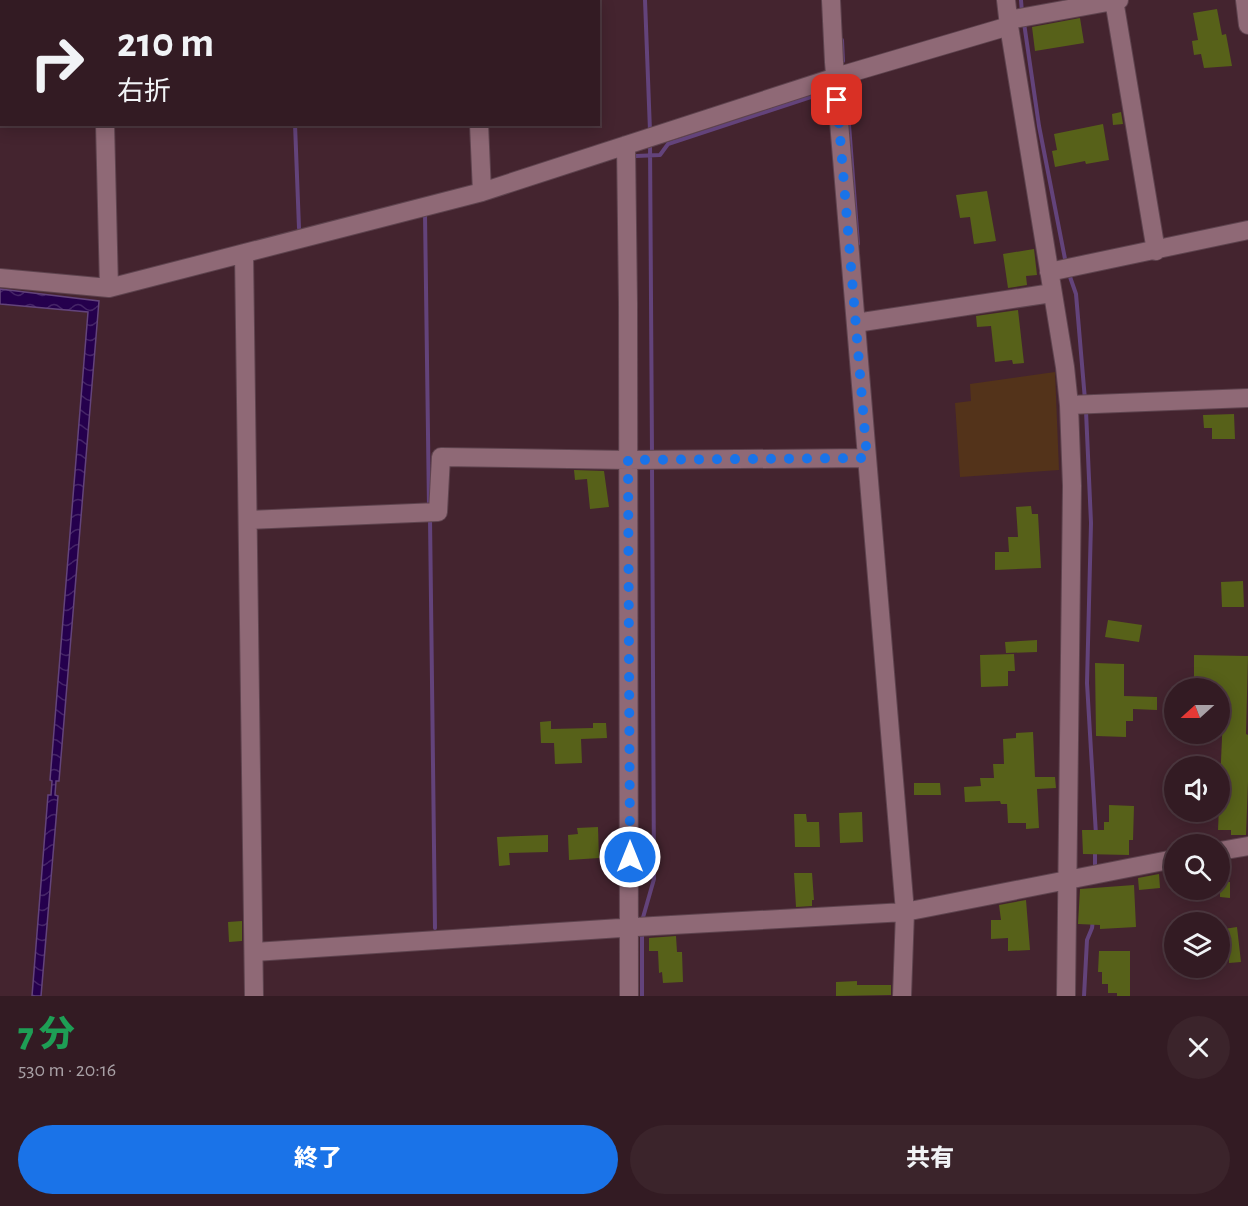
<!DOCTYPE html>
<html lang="ja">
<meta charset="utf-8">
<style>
:root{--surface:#331b23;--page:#3b242b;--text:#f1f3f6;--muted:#a9a1a6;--line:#4e3941;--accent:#1a73e8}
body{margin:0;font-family:"Alegreya Sans","Noto Sans JP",sans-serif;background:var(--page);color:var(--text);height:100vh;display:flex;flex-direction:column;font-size:22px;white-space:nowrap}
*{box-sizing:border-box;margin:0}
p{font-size:20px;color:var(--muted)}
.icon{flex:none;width:33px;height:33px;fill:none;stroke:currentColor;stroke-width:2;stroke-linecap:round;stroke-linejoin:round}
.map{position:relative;height:996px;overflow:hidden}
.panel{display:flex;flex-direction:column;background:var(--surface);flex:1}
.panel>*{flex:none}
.banner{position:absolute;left:0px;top:0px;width:600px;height:126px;box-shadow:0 3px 15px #0003,0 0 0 2px var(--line);background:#331b23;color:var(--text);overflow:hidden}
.needle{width:39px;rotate:249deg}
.buttons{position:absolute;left:1164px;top:678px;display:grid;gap:12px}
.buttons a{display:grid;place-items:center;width:66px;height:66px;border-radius:50%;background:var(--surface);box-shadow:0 3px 15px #0003,0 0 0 2px var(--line);font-size:30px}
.pin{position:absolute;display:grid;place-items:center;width:51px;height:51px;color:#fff;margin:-26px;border-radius:12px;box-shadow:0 3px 9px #0006}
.me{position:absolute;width:66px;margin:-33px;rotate:0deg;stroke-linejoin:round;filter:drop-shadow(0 0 4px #0008)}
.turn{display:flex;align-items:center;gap:21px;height:126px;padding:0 18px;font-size:27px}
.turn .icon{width:78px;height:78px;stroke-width:2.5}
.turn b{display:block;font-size:42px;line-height:51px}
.round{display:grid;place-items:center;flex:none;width:63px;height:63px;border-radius:32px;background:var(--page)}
.head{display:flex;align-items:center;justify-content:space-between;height:102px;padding:0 18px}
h1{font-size:36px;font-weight:800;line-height:45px;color:#1e9e55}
.action{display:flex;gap:12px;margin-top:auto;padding:12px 18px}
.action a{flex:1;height:69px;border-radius:36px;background:var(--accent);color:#fff;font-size:24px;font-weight:800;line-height:69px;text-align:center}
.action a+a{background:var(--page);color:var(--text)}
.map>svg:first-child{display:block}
.green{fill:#53331a}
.water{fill:url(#water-waves);stroke:#63437b;stroke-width:1.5}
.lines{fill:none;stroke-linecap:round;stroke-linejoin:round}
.stream{stroke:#63437b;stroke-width:4}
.building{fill:#576119}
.minor-casing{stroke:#5e434e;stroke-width:20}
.minor{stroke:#8f6976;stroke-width:18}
.route{stroke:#1a73e8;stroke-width:10;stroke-dasharray:0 18}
</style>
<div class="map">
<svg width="1248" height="996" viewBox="0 0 1248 996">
<defs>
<pattern id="water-waves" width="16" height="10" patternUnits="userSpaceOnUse" patternTransform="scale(1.5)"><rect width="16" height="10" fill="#25004d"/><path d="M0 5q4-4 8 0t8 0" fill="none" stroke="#452567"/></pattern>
</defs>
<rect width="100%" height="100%" fill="#44242f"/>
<!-- green -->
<path class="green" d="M1055 372 1059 470 960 477 955 403 971 401 970 384Z"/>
<!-- water -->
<path class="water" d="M0 289 99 301 59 781H56L55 795 58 796 41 996H32L48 795H51L52 781 50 780 88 312 0 304Z"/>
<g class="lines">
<!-- stream -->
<path class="stream" d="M290 0V2
M645 0 650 131
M1021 0 1022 13
M1024 23 1039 126 1066 264
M842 40 843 61
M846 85 858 244
M295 124 299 228
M650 142 652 455
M636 156 660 155 668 144 829 91
M427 213 425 214 429 507
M1069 274 1076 294 1085 400
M1086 411 1091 523 1087 683 1096 835
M430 518 435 928
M1095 871V851
M642 921 654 879 652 466
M642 932V996
M1084 996 1087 940 1092 928 1093 920"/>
</g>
<!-- building -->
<path class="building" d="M1217 9 1222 35 1226 34 1232 66 1204 68 1201 54 1194 55 1192 41 1198 40 1193 13Z
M1080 18 1084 43 1035 51 1032 27Z
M1121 112 1123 124 1113 125 1112 114Z
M1103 124 1109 160 1086 164 1085 161 1055 167 1052 151 1057 150 1054 134Z
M987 191 996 241 974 244 970 217 960 218 956 195Z
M1034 249 1037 275 1026 276 1027 285 1008 288 1003 254Z
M1018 310 1024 363 1013 364 1012 360 995 362 991 326 977 327 976 316Z
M1234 414 1235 439H1212V428H1204L1203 415Z
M574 470 604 471 609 507 590 509 587 479 575 480Z
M1031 506 1032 514H1038L1041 568 995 570V552H1009L1008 537H1018L1016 507Z
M1243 581 1244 607H1222L1221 582Z
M1108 620 1142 625 1139 642 1105 637Z
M1037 640V652L1006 653 1005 642Z
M1014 654 1015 671H1008V686L981 687 980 655Z
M1194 655 1248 656 1246 734 1248 735V782L1246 835H1231V830H1218L1223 715H1220V688L1194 687Z
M1095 663 1124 664V696L1157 697V710L1133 709V721H1126V737L1096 736Z
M551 721V729L593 728V723H606L607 738 581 739 582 763 555 764 554 743H541L540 722Z
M1033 732 1035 777H1055L1056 788 1037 789 1039 828 1026 829V823H1008L1007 804H1001L1000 801 965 802 964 787 981 786 980 778H994L993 764H1004L1003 739 1016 738V733Z
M914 783H940L941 795H914Z
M1109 805 1134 806 1133 840H1129V855L1083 854 1082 830H1104V822H1109Z
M862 812 863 842 840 843 839 813Z
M794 814H806L807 822H819L820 847H795Z
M598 827 599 858 569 860 568 835 578 834 577 828Z
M548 835V852L509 853 510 865 499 866 497 837Z
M794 873H812L814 900H812V906L796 907Z
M1159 874 1160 888 1139 890 1138 878Z
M1220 881 1230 882V898L1220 897Z
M1134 885 1136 927 1100 929V925L1078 924 1080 889Z
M1026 900 1030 950 1008 951V938L991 939V920H1001L999 905Z
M242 921V941L229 942 228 922Z
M1237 927 1241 962 1229 963V959L1220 960V937H1225L1224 929Z
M676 936 677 952H682L683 982 663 983 662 972 659 973 658 951H649V938Z
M1099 951H1130V996H1117V993H1108V984H1102V972H1098Z
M857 981V985H891V995L836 996V982Z"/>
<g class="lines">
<!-- minor casing -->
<g class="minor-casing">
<path id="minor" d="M102 0V2
M473 0V2
M831 0 834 62 905 912 902 996
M1006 0 1009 26 1065 367 1069 405 1072 486 1066 996
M1114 0 1156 251
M1245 0 1248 25
M1008 20 1119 0
M105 124 109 288
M479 124 482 192
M626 145 628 303 629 996
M244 253 254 996
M1049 272 1248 230
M0 278 109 288 482 192 836 77 1009 26
M856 323 1052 293
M1069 405 1248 398
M248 520 438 512 441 457 628 460 867 458
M1220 851 1248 846
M254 952 636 927 905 912 1174 859"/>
</g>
<!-- minor -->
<use href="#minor" class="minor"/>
</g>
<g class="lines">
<!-- route -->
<path class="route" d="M630 857 628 460 867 458 837 100"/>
</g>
</svg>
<div class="buttons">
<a><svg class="needle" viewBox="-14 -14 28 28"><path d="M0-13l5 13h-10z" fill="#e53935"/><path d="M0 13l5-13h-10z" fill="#a9a1a6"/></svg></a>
<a><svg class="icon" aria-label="sound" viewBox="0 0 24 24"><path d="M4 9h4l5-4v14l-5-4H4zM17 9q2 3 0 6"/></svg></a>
<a><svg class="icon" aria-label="search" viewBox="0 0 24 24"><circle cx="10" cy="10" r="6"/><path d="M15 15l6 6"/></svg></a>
<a><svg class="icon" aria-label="layers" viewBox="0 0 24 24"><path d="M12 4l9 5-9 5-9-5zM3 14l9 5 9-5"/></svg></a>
</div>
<div class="pin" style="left:837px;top:100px;background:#d93025"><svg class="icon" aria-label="arrive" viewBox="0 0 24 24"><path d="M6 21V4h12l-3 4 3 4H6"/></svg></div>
<svg class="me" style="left:630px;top:857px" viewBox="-20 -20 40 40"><circle r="17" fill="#1a73e8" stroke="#fff" stroke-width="3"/><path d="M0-11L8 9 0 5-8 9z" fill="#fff"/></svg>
<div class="banner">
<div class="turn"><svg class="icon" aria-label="right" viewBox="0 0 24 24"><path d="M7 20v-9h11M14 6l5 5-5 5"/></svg><div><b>210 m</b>右折</div></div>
</div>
</div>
<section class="panel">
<div class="head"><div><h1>7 分</h1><p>530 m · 20:16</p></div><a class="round"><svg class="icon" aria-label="close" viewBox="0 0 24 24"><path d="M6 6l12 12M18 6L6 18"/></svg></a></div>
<div class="action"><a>終了</a><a>共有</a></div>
</section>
